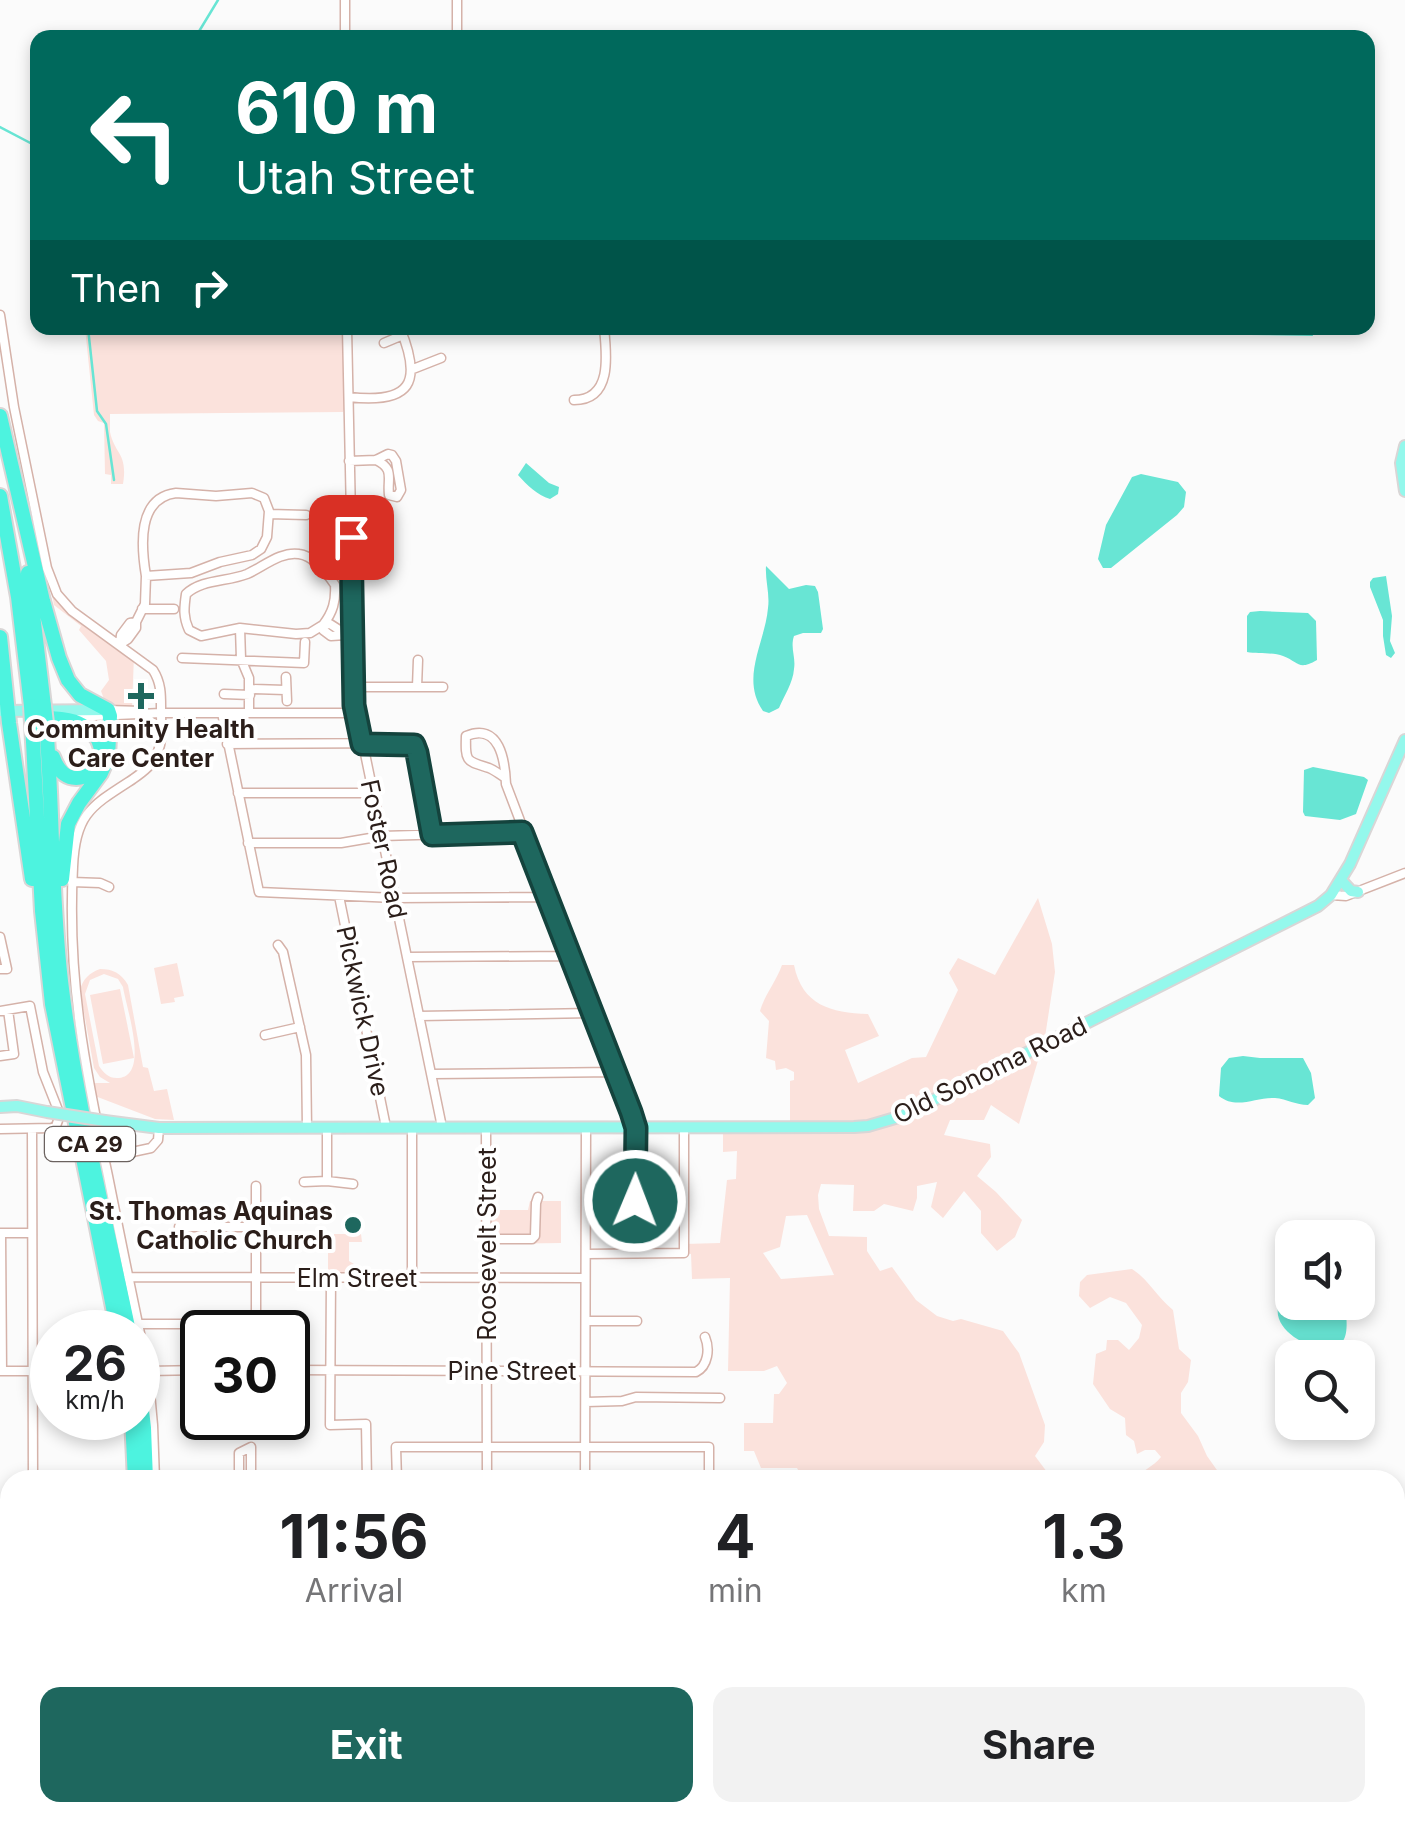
<!DOCTYPE html>
<style>
:root{--surface:#fff;--page:#f2f2f2;--text:#202124;--muted:#757577;--accent:#1e675e}
body{margin:0;font-family:Inter,sans-serif;background:var(--page);color:var(--text);height:100vh;display:flex;flex-direction:column;font-size:38px;white-space:nowrap}
*{box-sizing:border-box;margin:0}
p{font-size:32px;color:var(--muted)}
.icon{flex:none;width:55px;height:55px;fill:none;stroke:currentColor;stroke-width:2;stroke-linecap:round;stroke-linejoin:round}
.map{position:relative;flex:1;overflow:hidden}
.details{position:absolute;left:0px;top:1470px;width:1405px;height:352px;display:flex;flex-direction:column;background:var(--surface);border-radius:30px 30px 0 0;box-shadow:0 5px 15px #0003}
.details>*{flex:none}
.top-card{position:absolute;left:30px;top:30px;width:1345px;height:305px;border-radius:20px;box-shadow:0 5px 15px #0003;background:#00695c;color:#fff;overflow:hidden}
.fabs{position:absolute;left:1275px;top:1220px;display:grid;gap:20px}
.fabs a{display:grid;place-items:center;width:100px;height:100px;border-radius:20px;background:var(--surface);box-shadow:0 5px 15px #0003;font-size:50px}
.speed{position:absolute;left:30px;top:1310px;display:flex;gap:20px;font-size:50px;font-weight:700;text-align:center}
.speed>*{display:grid;place-content:center;width:130px;height:130px;border-radius:50%;background:var(--surface);box-shadow:0 5px 15px #0003;line-height:1}
.speed small{font-size:25px;font-weight:400}
.speed .limit{border:5px solid #111;border-radius:15px;background:#fff;color:#111}
.pin{position:absolute;display:grid;place-items:center;width:85px;height:85px;color:#fff;margin:-42px;border-radius:20px;box-shadow:0 5px 15px #0006}
.me{position:absolute;width:110px;margin:-55px;rotate:1deg;stroke-linejoin:round;filter:drop-shadow(0 0 8px #0008)}
.turn{display:flex;align-items:center;gap:35px;height:210px;padding:0 40px;font-size:45px}
.turn .icon{width:130px;height:130px;stroke-width:2.5}
.turn b{display:block;font-size:70px;line-height:85px}
.then{display:flex;align-items:center;height:95px;padding:0 40px;background:#0003;gap:20px;font-size:38px}
.eta{display:flex;justify-content:space-evenly;align-items:center;height:170px;text-align:center}
.eta b{font-size:60px;font-weight:700;line-height:70px}
.cta{display:flex;gap:20px;margin-top:auto;padding:20px 40px}
.cta a{flex:1;height:115px;border-radius:20px;background:var(--accent);color:#fff;font-size:40px;font-weight:700;line-height:115px;text-align:center}
.cta a+a{background:var(--page);color:var(--text)}
.map>svg:first-child{display:block}
.green{fill:#fbe2dc;fill-rule:evenodd}
.water{fill:#68e5d4}
.lines{fill:none;stroke-linecap:round;stroke-linejoin:round}
.stream{stroke:#68e5d4;stroke-width:2.5}
.minor-casing{stroke:#d5b2a9;stroke-width:11}
.major-casing{stroke:#d9d6d6;stroke-width:14}
.highway-casing{stroke:#d9d6d6;stroke-width:18}
.minor{stroke:#fff;stroke-width:8}
.major{stroke:#94f8ec;stroke-width:10}
.highway{stroke:#4df3df;stroke-width:14}
.major-bridge-casing{stroke:#d9d6d6;stroke-width:14;stroke-linecap:butt}
.highway-bridge-casing{stroke:#d9d6d6;stroke-width:18;stroke-linecap:butt}
.major-bridge{stroke:#94f8ec;stroke-width:10}
.highway-bridge{stroke:#4df3df;stroke-width:14}
.route-casing{stroke:#14433d;stroke-width:25}
.route{stroke:#1e675e;stroke-width:18}
.poi-dot{fill:#1e675e;stroke:#fff;stroke-width:4}
.labels{text-anchor:middle;stroke-width:8;stroke-linejoin:round;paint-order:stroke}
.shield{fill:#fff;stroke:#6b625f;stroke-width:2.5}
.shield-label{font-size:22px;font-weight:bold;fill:#2b1e1a}
.poi-label{font-size:25px;font-weight:bold;fill:#2b1e1a;stroke:#fff}
.street-label{font-size:25px;fill:#2b1e1a;stroke:#fff}
</style>
<div class="map">
<svg width="1405" height="1821" viewBox="0 0 1405 1821">
<rect width="100%" height="100%" fill="#fbfbfb"/>
<!-- green -->
<path class="green" d="M85 328H347L349 397 343 412 110 414C110 417 110 429 110 432 115 455 128 453 123 484H111V475L105 474 104 423 98 421 94 415Z
M47 568 63 604 134 655 132 709 108 710 101 691 109 680 106 661 79 630 81 626 54 605Z
M1038 898 1052 944 1055 972 1045 1037 1019 1124 991 1105 984 1120H950L944 1135 990 1144 991 1157 977 1176 996 1192 1022 1220 1015 1237 997 1251 981 1233V1211L964 1191 943 1218 931 1207 937 1182 917 1186V1198L913 1211 884 1204 874 1211H853L854 1185 821 1184 818 1195 819 1209 829 1236 867 1237V1251L880 1271 892 1267 916 1300 937 1316 953 1321 961 1319 1003 1331 1019 1353 1045 1425 1044 1442 1035 1456 1053 1480H1031V1477L1024 1472 1014 1476 998 1474 994 1480H972L961 1476 958 1480H804L797 1468H761L754 1451H744V1423H773L774 1394H779L787 1383 777 1366 764 1371H728L730 1278 692 1279 691 1254 684 1253V1244L720 1243 727 1180 736 1179 737 1151 723 1152V1128L790 1127V1081L794 1080V1072L786 1068 776 1070 775 1061 766 1058 769 1021 760 1011C765 994 776 982 782 965H794C802 1005 831 1013 868 1014L879 1036 845 1050 858 1083 912 1058 926 1057 958 990 949 973 958 958 995 975ZM807 1215 834 1275 781 1279 763 1253 780 1247 786 1216Z
M177 963 184 996 174 998 175 1002 161 1004 154 968Z
M100 969C113 969 121 973 128 985L143 1067 148 1068 154 1091 167 1089 174 1120 155 1119 95 1096 92 1083H110L100 1077 94 1068 80 990C83 979 89 973 100 969ZM104 974 118 979 123 987C126 1007 150 1075 119 1078 109 1079 104 1073 99 1066L85 994 90 980Z
M120 989 134 1058 103 1064 90 995Z
M530 1201H561V1243L487 1244V1210H528Z
M334 1234H361L362 1242H349V1261L359 1267H365V1272H328V1237H334Z
M1132 1269C1149 1280 1157 1297 1173 1310L1179 1349 1191 1360 1188 1382 1181 1393V1413L1198 1436 1207 1456 1224 1480H1135C1142 1470 1153 1467 1161 1457L1155 1450H1145L1137 1454 1134 1441 1126 1435 1125 1418 1110 1409 1093 1384 1096 1354 1106 1350 1107 1340H1118L1129 1350 1139 1338 1142 1325 1126 1303 1110 1297 1090 1308 1079 1296 1080 1282 1087 1275Z
M1400 1651H1405V1821H942L945 1812H1395V1655Z
M223 1813H278L275 1819 278 1821H220Z"/>
<!-- water -->
<path class="water" d="M1242 328H1311L1313 336 1250 335Z
M526 463 549 483 559 487 558 494 550 499C537 495 527 485 518 475Z
M1141 474 1178 482 1186 492 1184 507 1177 515 1111 568H1103L1098 559 1106 525 1132 477Z
M766 566 789 589 806 585 815 586 818 592 823 629 821 633H803L794 636C790 648 796 657 794 669 793 683 784 696 779 708L769 713 763 711C740 678 765 643 768 608 770 594 765 580 766 566Z
M1386 576 1392 616 1390 641 1395 653 1391 658 1386 655 1383 636V620L1370 587V582L1373 578Z
M1260 611 1308 613 1316 621 1317 660C1298 671 1299 662 1283 656 1273 652 1257 654 1247 652V616L1250 612Z
M1313 767 1364 777 1368 780 1356 814 1340 820 1305 816 1303 812 1304 770Z
M1243 1056 1260 1058H1303L1311 1073 1315 1098 1308 1105C1296 1105 1287 1099 1275 1098 1256 1097 1236 1110 1219 1096L1221 1068 1229 1058Z
M1292 1295V1302L1345 1303C1346 1312 1349 1333 1343 1341 1326 1362 1265 1331 1280 1302Z"/>
<g class="lines">
<!-- stream -->
<path class="stream" d="M195 38 218 0
M0 127 38 147
M88 328 97 411 106 424 114 480"/>
<!-- minor casing -->
<g class="minor-casing">
<path id="minor" d="M345 38V0
M457 38V0
M0 315 14 407 47 568 57 594 72 611 153 670C162 684 161 697 161 714 161 726 163 740 158 751 154 764 143 772 133 779 91 806 75 814 73 867 67 978 85 1069 108 1176 121 1241 134 1306 148 1371L153 1425 155 1480
M347 328 355 705 442 1127
M384 343 403 335
M413 369 441 358
M349 397C411 404 423 383 400 328
M574 400C612 400 607 356 604 328
M349 461 376 460 388 454 392 455 396 461 401 490 397 497 389 495C387 478 395 469 376 460
M176 493 216 496 252 493 264 498 269 511 267 537 261 549 252 555 220 562 191 573 146 576C141 546 137 498 176 493Z
M269 514 306 515
M142 609H174
M323 625C333 612 336 601 335 585 327 573 314 556 299 554 281 551 263 567 247 574 227 582 202 579 186 594 184 608 183 617 189 630L201 636 240 628 296 634 310 633 323 625 330 624 341 631 352 632
M323 625V630L331 636 346 635
M240 628 241 659 249 678V713
M120 644 128 639 136 628V622L145 604 146 576
M120 644 121 635 130 623 136 622
M182 658 304 663 305 642
M286 677 287 701
M354 687H443
M417 687 418 660
M250 689 285 690
M224 694 250 695
M108 710 141 711
M222 713 259 892 395 898 548 897
M72 717 161 713H356
M227 744 409 743 414 745 417 753 432 835
M504 777C499 774 494 770 489 768 467 761 465 763 466 736 500 722 505 761 506 784L631 1112 635 1128V1201
M238 793H372
M248 843H341L382 836 522 832
M72 882 100 883 109 887
M1331 895 1346 896 1405 873
M339 896 386 1127
M0 937 7 969H0
M278 945 283 952 306 1055 307 1128
M407 957 570 956
M0 1011 30 1006 43 1072 60 1115 56 1126 52 1128 0 1129
M419 1016 593 1013
M265 1035 300 1027
M0 1056 14 1054 8 1010
M432 1074 615 1072
M486 1127 487 1480
M32 1129 33 1480
M104 1158 151 1148 158 1140 159 1128
M327 1181 353 1184
M304 1182 327 1181V1127
M256 1186V1332
M586 1201H684
M179 1227H256
M487 1239H532L535 1236 536 1203 538 1197
M586 1254 684 1253V1128
M128 1277 585 1278
M331 1278 330 1425 366 1424 367 1480
M412 1278V1127
M586 1321H637
M138 1324H256
M195 1370V1425L198 1429H233
M288 1370 696 1372C708 1366 710 1349 705 1337
M0 1371H52
M2 1371 1 1233H31
M148 1371 202 1370
M586 1402 622 1401 636 1397 720 1398
M74 1423V1418
M239 1480V1453L251 1447V1480
M397 1480 396 1447H709V1480
M585 1480 586 1127
M0 1506 10 1507
M1395 1660 1405 1638
M0 1678 10 1679
M0 1740 10 1742
M151 1812 153 1821
M458 1812 469 1821
M605 1812 609 1821
M710 1812 713 1821
M762 1812 765 1821
M814 1812 818 1821
M85 1821 86 1812
M378 1821 381 1812
M442 1821 445 1812
M545 1821V1812
M662 1821 682 1812
M843 1821 863 1812
M1358 1821 1359 1812"/>
</g>
<!-- major casing -->
<g class="major-casing">
<path id="major" d="M1405 446 1401 463 1405 491
M0 711 107 710
M1341 880 1351 891 1358 892
M0 1107 17 1106 47 1112
M105 1121 159 1128 854 1127 868 1126 902 1116 1318 906 1331 895 1350 864 1405 740
M0 1794 10 1797
M24 1812 25 1821
M34 1821 36 1812"/>
</g>
<!-- highway casing -->
<g class="highway-casing">
<path id="highway" d="M0 416 43 601 59 658 68 680 80 695 108 710 110 716 108 757 101 773 79 803 68 824 62 879
M0 496 18 597 31 706
M28 573 44 706
M0 637 9 723 32 879
M39 717C51 719 67 718 78 723 134 749 72 810 53 757
M32 723 42 911 52 1004 118 1332
M46 723C53 809 51 896 61 981 75 1099 105 1216 129 1332
M138 1375 144 1428 146 1480
M132 1418 135 1480
M126 1812 128 1821
M140 1812 142 1821"/>
</g>
<!-- minor -->
<use href="#minor" class="minor"/>
<!-- major -->
<use href="#major" class="major"/>
<!-- highway -->
<use href="#highway" class="highway"/>
<!-- major-bridge casing -->
<g class="major-bridge-casing">
<path id="major-bridge" d="M47 1112 105 1121"/>
</g>
<!-- highway-bridge casing -->
<g class="highway-bridge-casing">
<path id="highway-bridge" d="M31 706 32 723
M44 706 46 723"/>
</g>
<!-- major-bridge -->
<use href="#major-bridge" class="major-bridge"/>
<!-- highway-bridge -->
<use href="#highway-bridge" class="highway-bridge"/>
</g>
<g class="lines">
<!-- route casing -->
<g class="route-casing">
<path id="route" d="M351 537 354 705 362 744 414 745 417 753 432 835 522 832 631 1112 636 1128 635 1201"/>
</g>
<!-- route -->
<use href="#route" class="route"/>
</g>
<!-- markers -->
<g class="poi-dot">
<path d="M136 681h10v10h10v10h-10v10h-10v-10h-10v-10h10z"/>
<circle cx="353" cy="1225" r="10"/>
</g>
<g class="labels">
<!-- shield labels -->
<rect class="shield" x="45" y="1127" width="90" height="34" rx="8"/>
<g class="shield-label">
<text x="90" y="1152">CA 29</text>
</g>
<!-- poi labels -->
<g class="poi-label">
<text x="141" y="738">Community Health<tspan x="141" dy="29">Care Center</tspan></text>
<text x="333" y="1220" text-anchor="end">St. Thomas Aquinas<tspan x="333" dy="29">Catholic Church</tspan></text>
</g>
<!-- street labels -->
<g class="street-label">
<text transform="translate(384 849) rotate(78)" y="9">Foster Road</text>
<text transform="translate(363 1011) rotate(78)" y="9">Pickwick Drive</text>
<text transform="translate(990 1070) rotate(-26)" y="9">Old Sonoma Road</text>
<text transform="translate(487 1244) rotate(-90)" y="9">Roosevelt Street</text>
<text x="357" y="1287">Elm Street</text>
<text x="512" y="1380">Pine Street</text>
</g>
</g>
</svg>
<div class="fabs">
<a><svg class="icon" aria-label="sound" viewBox="0 0 24 24"><path d="M4 9h4l5-4v14l-5-4H4zM17 9q2 3 0 6"/></svg></a>
<a><svg class="icon" aria-label="search" viewBox="0 0 24 24"><circle cx="10" cy="10" r="6"/><path d="M15 15l6 6"/></svg></a>
</div>
<div class="speed"><div>26<small>km/h</small></div><div class="limit">30</div></div>
<div class="pin" style="left:351px;top:537px;background:#d93025"><svg class="icon" aria-label="arrive" viewBox="0 0 24 24"><path d="M6 21V4h12l-3 4 3 4H6"/></svg></div>
<svg class="me" style="left:635px;top:1201px" viewBox="-20 -20 40 40"><circle r="17" fill="#1e675e" stroke="#fff" stroke-width="3"/><path d="M0-11L8 9 0 5-8 9z" fill="#fff"/></svg>
<div class="top-card">
<div class="turn"><svg class="icon" aria-label="left" viewBox="0 0 24 24"><path d="M17 20v-9H6M10 6l-5 5 5 5"/></svg><div><b>610 m</b>Utah Street</div></div>
<div class="then">Then<svg class="icon" aria-label="right" viewBox="0 0 24 24"><path d="M7 20v-9h11M14 6l5 5-5 5"/></svg></div>
</div>
<section class="details">
<div class="eta">
<div><b>11:56</b><p>Arrival</p></div>
<div><b>4</b><p>min</p></div>
<div><b>1.3</b><p>km</p></div>
</div>
<div class="cta"><a>Exit</a><a>Share</a></div>
</section>
</div>
